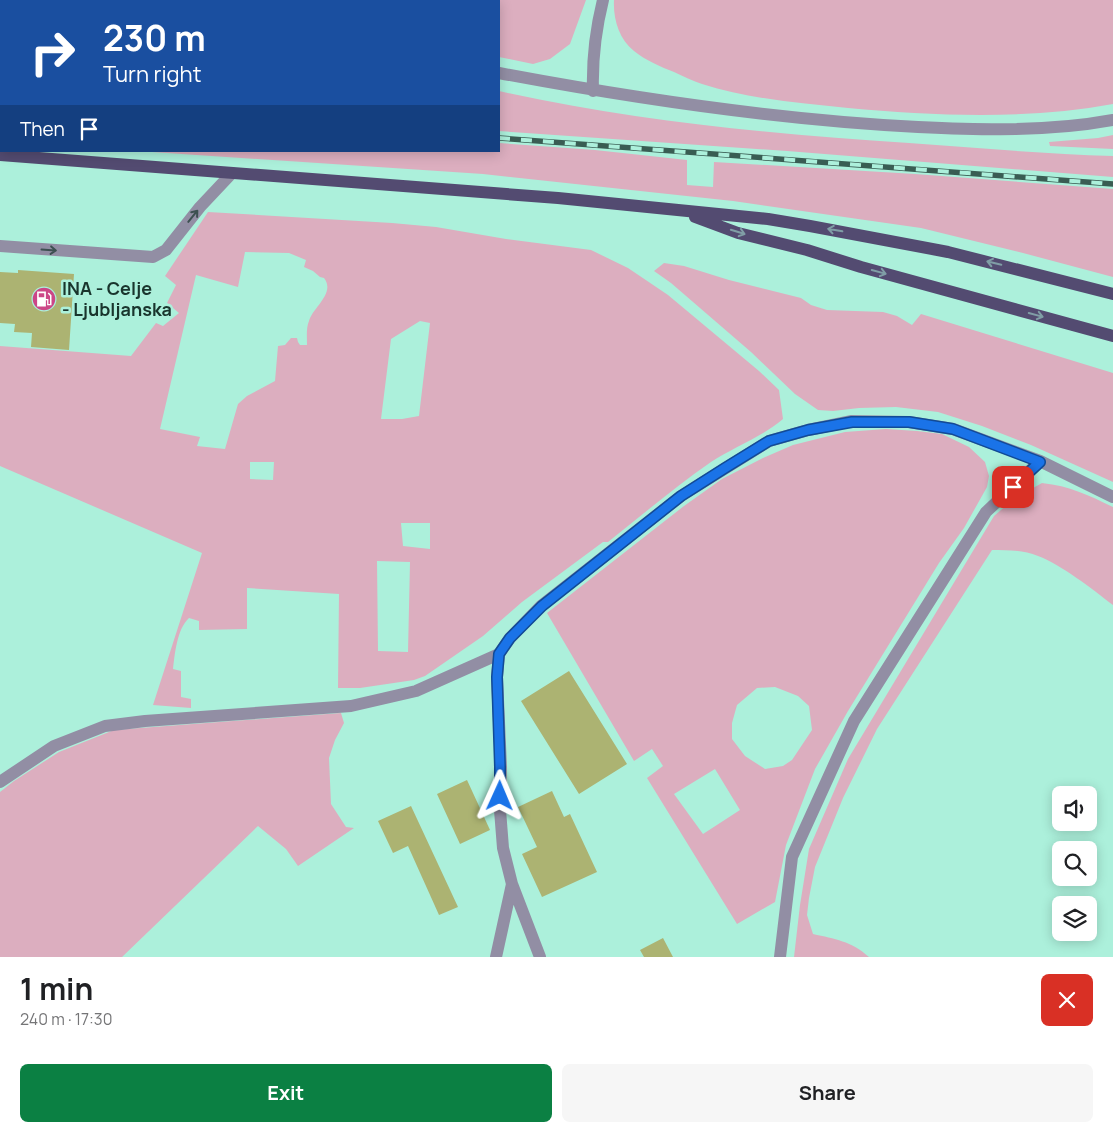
<!DOCTYPE html>
<meta charset="utf-8">
<style>
:root{--surface:#fff;--page:#f6f6f6;--text:#202124;--muted:#757577;--accent:#0b8043}
body{margin:0;font-family:Manrope,sans-serif;background:var(--page);color:var(--text);height:100vh;display:flex;flex-direction:column;font-size:19px;white-space:nowrap}
*{box-sizing:border-box;margin:0}
p{font-size:16px;color:var(--muted)}
.icon{flex:none;width:28px;height:28px;fill:none;stroke:currentColor;stroke-width:2;stroke-linecap:round;stroke-linejoin:round}
.map{position:relative;height:957px;overflow:hidden}
.panel{display:flex;flex-direction:column;background:var(--surface);flex:1}
.panel>*{flex:none}
.guide{position:absolute;left:0px;top:0px;width:500px;height:152px;box-shadow:0 2px 12px #0003;background:#1a4fa0;color:#fff;overflow:hidden}
.tools{position:absolute;left:1052px;top:786px;display:grid;gap:10px}
.tools a{display:grid;place-items:center;width:45px;height:45px;border-radius:8px;background:var(--surface);box-shadow:0 2px 12px #0003;font-size:25px}
.pin{position:absolute;display:grid;place-items:center;width:42px;height:42px;color:#fff;margin:-21px;border-radius:10px;box-shadow:0 2px 8px #0006}
.me{position:absolute;width:55px;margin:-28px;rotate:1deg;stroke-linejoin:round;filter:drop-shadow(0 0 4px #0008)}
.turn{display:flex;align-items:center;gap:18px;height:105px;padding:0 20px;font-size:22px}
.turn .icon{width:65px;height:65px;stroke-width:2.5}
.turn b{display:block;font-size:35px;line-height:42px}
.then{display:flex;align-items:center;height:48px;padding:0 20px;background:#0003;gap:10px;font-size:19px}
.round{display:grid;place-items:center;flex:none;width:52px;height:52px;border-radius:8px;background:var(--page)}
.head{display:flex;align-items:center;justify-content:space-between;height:85px;padding:0 20px}
h1{font-size:30px;font-weight:700;line-height:38px}
.cta{display:flex;gap:10px;margin-top:auto;padding:10px 20px}
.cta a{flex:1;height:58px;border-radius:8px;background:var(--accent);color:#fff;font-size:20px;font-weight:700;line-height:58px;text-align:center}
.cta a+a{background:var(--page);color:var(--text)}
.map>svg:first-child{display:block}
.green{fill:#dcaebf;fill-rule:evenodd}
.building{fill:#acb372}
.lines{fill:none;stroke-linecap:round;stroke-linejoin:round}
.minor{stroke:#928ea4;stroke-width:12}
.major{stroke:#534b71;stroke-width:12}
.rail-casing{stroke:#395d53;stroke-width:5.5}
.rail{stroke:#acf0db;stroke-width:4;stroke-dasharray:11;stroke-linecap:butt}
.oneway{stroke:#3d5051}
.oneway2{stroke:#809ea6}
.route-casing{stroke:#114b97;stroke-width:12}
.route{stroke:#1a73e8;stroke-width:9}
.labels{text-anchor:middle;stroke-width:5;stroke-linejoin:round;paint-order:stroke}
.poi-label{font-size:18px;font-weight:bold;fill:#19352d;stroke:#acf0db;text-anchor:start}
</style>
<div class="map">
<svg width="1113" height="957" viewBox="0 0 1113 957">
<rect width="100%" height="100%" fill="#acf0db"/>
<!-- green -->
<path class="green" d="M349 0H586L570 44 550 59 533 64 499 57V1Z
M614 0H1113V104C1025 120 936 116 848 108 800 103 749 99 702 84 693 81 683 76 674 72 661 67 645 60 634 51 619 39 613 19 614 0Z
M499 91C633 121 771 134 909 143 977 148 1045 154 1113 156V177L787 151 499 131Z
M1113 135V149L1050 146 1049 142 1098 138Z
M499 143 595 150 687 160V185L713 187 714 162 915 174 1113 189V277L1023 253 921 228 733 201 483 174 137 151H499Z
M208 212 392 223 436 227 506 239 591 250 628 268 668 295 759 371 779 390 783 419C762 437 734 447 711 462 675 487 642 515 608 542H603L522 602 483 636 425 676 414 680 360 688H338L339 594 247 588V629L199 630V621L189 618C177 629 175 653 173 669L181 671V697L191 699V708L153 705 202 553 0 466V346L131 356 156 323 163 326 179 313 167 303 176 285 165 276ZM245 252 289 253 306 260 304 267 313 271 320 277 324 278C336 293 312 308 309 321 306 328 307 337 307 345H300L298 342 297 338H291L285 345 278 346 275 381 247 396 238 404 225 449 197 446 200 437 160 429 196 275 238 287ZM420 321 430 323 419 416 402 419H381L391 339ZM250 462H274L273 480 250 479ZM401 523H430V549L403 546ZM377 561 410 562 408 652 378 651Z
M664 263 684 266 729 280 801 298 811 305 827 310 883 312 897 316 912 325 921 314 1113 373V482L1031 445 982 426 938 412 896 407 859 408 833 411 818 410 795 394 751 352 671 283 654 271Z
M886 429 917 431 942 434 969 447 985 462 989 476 987 487 964 528 939 563 848 711 815 769 786 845 775 902 737 924 647 778 663 766 652 749 634 761 547 613 684 506 722 479 763 458 793 445 845 432ZM775 687 798 696 809 706 812 730 792 760 783 766 765 769 745 756 732 739V723L737 705 757 688ZM715 769 740 810 703 834 674 794Z
M1042 483C1070 486 1088 495 1113 507V605C1092 589 1062 565 1038 556 1023 550 1007 550 992 550L877 729 843 798 815 867 809 898 807 915 813 934C835 939 851 941 869 957H794L800 905 809 849 848 759 994 516 1015 498Z
M341 713 344 723 335 740 329 758 331 804 346 827 354 828 298 866 286 849 258 826 122 957H0V792L14 781 59 752 114 730Z"/>
<!-- building -->
<path class="building" d="M18 270 74 274 69 350 31 347 32 333 14 332 15 324 0 323V272L18 273Z
M569 671 627 764 579 794 521 701Z
M467 780 490 830 460 844 437 794Z
M552 791 564 817 570 814 597 872 542 897 522 854 537 847 518 807Z
M411 806 458 907 439 915 408 846 393 853 378 821Z
M663 938 673 957H644L640 950Z"/>
<g class="lines">
<!-- minor -->
<path class="minor" d="M149 0 155 1
M499 73C637 99 777 120 918 127 983 130 1048 132 1113 120
M593 91C592 58 595 32 603 0
M0 246 153 257 166 250 200 207 232 173
M0 782 54 746 105 726 145 721 351 706 416 691 499 654
M496 957 512 884
M540 957 512 884 503 848 500 810 501 767 497 677 499 654 510 638 541 606 681 496 769 441 808 430 852 421 909 422 953 429 1040 461 1113 497
M780 957 792 857 854 721 986 512 1040 461"/>
<!-- major -->
<path class="major" d="M0 155 558 198 768 219 810 226 948 252 1113 294
M695 217 738 233 807 250 861 267 1113 336"/>
<!-- rail casing -->
<g class="rail-casing">
<path id="rail" d="M0 99H1
M499 138 1113 184"/>
</g>
<!-- rail -->
<use href="#rail" class="rail"/>
</g>
<!-- one-way arrows -->
<defs><path id="oneway-shaft" d="M-6 0H5M1.5-3L5.5 0L1.5 3" fill="none" stroke-width="1.6" stroke-linecap="round" stroke-linejoin="round" transform="scale(1.25)"/></defs>
<g class="oneway">
<use href="#oneway-shaft" transform="translate(193 216) rotate(-51)"/>
<use href="#oneway-shaft" transform="translate(49 250) rotate(4)"/>
</g>
<g class="oneway2">
<use href="#oneway-shaft" transform="translate(835 230) rotate(-170)"/>
<use href="#oneway-shaft" transform="translate(738 232) rotate(17)"/>
<use href="#oneway-shaft" transform="translate(994 263) rotate(-167)"/>
<use href="#oneway-shaft" transform="translate(879 272) rotate(15)"/>
<use href="#oneway-shaft" transform="translate(1036 315) rotate(15)"/>
</g>
<g class="lines">
<!-- route casing -->
<g class="route-casing">
<path id="route" d="M500 796V767L497 677 499 654 510 638 542 606 681 496 725 468 769 441 808 430 852 422H909L953 429 1040 462 1013 487"/>
</g>
<!-- route -->
<use href="#route" class="route"/>
</g>
<!-- icons -->
<defs>
<g id="fuel-disc" transform="scale(1.25)"><circle r="9.5" fill="#cc4687" stroke="#acf0db"/><path d="M-5.5-6h7V0h2V4h1.3V-2.5L3-4.5l.8-.8L6-3V5H2.5V1h-1V6h-7ZM-4.2-4.7v3.2H.2V-4.7Z" fill="#fff"/></g>
</defs>
<g fill-rule="evenodd">
<use href="#fuel-disc" x="44" y="299"/>
</g>
<g class="labels">
<!-- poi labels -->
<g class="poi-label">
<text x="62" y="295">INA - Celje<tspan x="62" dy="21">- Ljubljanska</tspan></text>
</g>
</g>
</svg>
<div class="tools">
<a><svg class="icon" aria-label="sound" viewBox="0 0 24 24"><path d="M4 9h4l5-4v14l-5-4H4zM17 9q2 3 0 6"/></svg></a>
<a><svg class="icon" aria-label="search" viewBox="0 0 24 24"><circle cx="10" cy="10" r="6"/><path d="M15 15l6 6"/></svg></a>
<a><svg class="icon" aria-label="layers" viewBox="0 0 24 24"><path d="M12 4l9 5-9 5-9-5zM3 14l9 5 9-5"/></svg></a>
</div>
<div class="pin" style="left:1013px;top:487px;background:#d93025"><svg class="icon" aria-label="arrive" viewBox="0 0 24 24"><path d="M6 21V4h12l-3 4 3 4H6"/></svg></div>
<svg class="me" style="left:500px;top:796px" viewBox="-20 -20 40 40"><path d="M0-17L14 15 0 8-14 15z" fill="#1a73e8" stroke="#fff" stroke-width="4"/></svg>
<div class="guide">
<div class="turn"><svg class="icon" aria-label="right" viewBox="0 0 24 24"><path d="M7 20v-9h11M14 6l5 5-5 5"/></svg><div><b>230 m</b>Turn right</div></div>
<div class="then">Then<svg class="icon" aria-label="arrive" viewBox="0 0 24 24"><path d="M6 21V4h12l-3 4 3 4H6"/></svg></div>
</div>
</div>
<section class="panel">
<div class="head"><div><h1>1 min</h1><p>240 m · 17:30</p></div><a class="round" style="background:#d93025;color:#fff"><svg class="icon" aria-label="close" viewBox="0 0 24 24"><path d="M6 6l12 12M18 6L6 18"/></svg></a></div>
<div class="cta"><a>Exit</a><a>Share</a></div>
</section>
